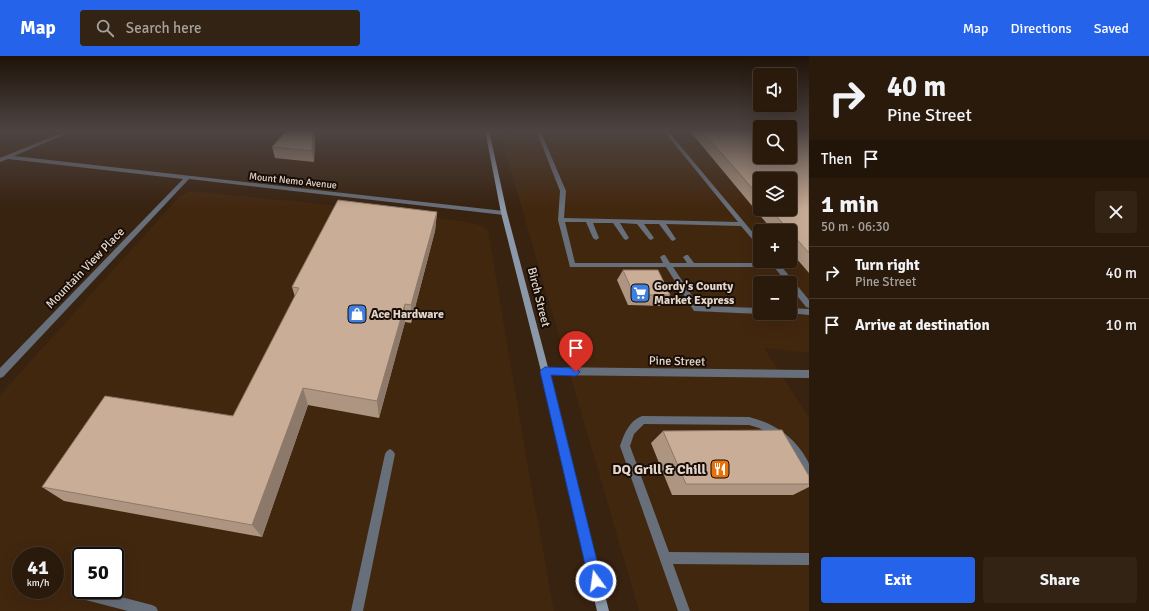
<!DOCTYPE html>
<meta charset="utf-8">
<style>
:root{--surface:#2a1a0c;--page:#322315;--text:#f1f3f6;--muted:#a5a19d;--line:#46382d;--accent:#2563eb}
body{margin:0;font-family:Signika,sans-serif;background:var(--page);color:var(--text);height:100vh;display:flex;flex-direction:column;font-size:15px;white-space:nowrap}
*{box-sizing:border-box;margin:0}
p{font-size:13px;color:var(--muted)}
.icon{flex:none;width:22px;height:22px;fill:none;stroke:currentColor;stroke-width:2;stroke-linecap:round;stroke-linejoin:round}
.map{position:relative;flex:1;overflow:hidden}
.panel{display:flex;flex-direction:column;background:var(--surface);width:340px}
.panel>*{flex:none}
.hud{background:#2a1a0c;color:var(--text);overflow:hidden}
.tools{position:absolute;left:753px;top:12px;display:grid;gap:8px}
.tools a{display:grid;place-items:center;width:44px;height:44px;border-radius:4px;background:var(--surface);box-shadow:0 4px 16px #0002,0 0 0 1px var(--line);font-size:20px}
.speed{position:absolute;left:12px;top:491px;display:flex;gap:8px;font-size:20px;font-weight:700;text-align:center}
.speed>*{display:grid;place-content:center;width:52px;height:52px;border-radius:50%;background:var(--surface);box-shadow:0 4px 16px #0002,0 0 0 1px var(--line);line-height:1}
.speed small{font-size:10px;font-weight:400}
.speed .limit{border:2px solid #111;border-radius:6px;background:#fff;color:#111}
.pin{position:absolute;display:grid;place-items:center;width:34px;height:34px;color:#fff;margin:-41px -17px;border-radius:50% 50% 50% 0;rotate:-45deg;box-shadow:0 0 4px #0007}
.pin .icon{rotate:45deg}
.me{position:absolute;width:44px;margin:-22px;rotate:346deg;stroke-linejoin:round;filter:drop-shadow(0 0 3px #0008)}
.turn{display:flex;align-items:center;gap:14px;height:84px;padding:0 12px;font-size:18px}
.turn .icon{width:52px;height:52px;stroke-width:2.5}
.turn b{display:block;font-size:28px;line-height:34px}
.then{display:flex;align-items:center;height:38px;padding:0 12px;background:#0003;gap:8px;font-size:15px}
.round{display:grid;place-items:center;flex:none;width:42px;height:42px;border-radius:4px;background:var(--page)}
.headline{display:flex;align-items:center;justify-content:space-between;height:68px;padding:0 12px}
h1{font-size:24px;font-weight:800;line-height:30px}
.action{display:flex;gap:8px;margin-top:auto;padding:8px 12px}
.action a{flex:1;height:46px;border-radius:4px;background:var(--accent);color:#fff;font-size:16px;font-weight:800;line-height:46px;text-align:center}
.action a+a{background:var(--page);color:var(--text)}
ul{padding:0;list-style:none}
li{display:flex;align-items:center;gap:12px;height:52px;padding:0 12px;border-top:1px solid var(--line)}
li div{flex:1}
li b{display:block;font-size:15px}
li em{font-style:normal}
header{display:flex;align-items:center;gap:24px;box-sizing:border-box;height:56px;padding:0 20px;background:var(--accent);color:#fff}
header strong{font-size:19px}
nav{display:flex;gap:22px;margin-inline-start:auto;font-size:14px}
.search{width:280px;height:36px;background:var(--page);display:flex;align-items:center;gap:10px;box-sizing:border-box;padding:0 14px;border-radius:4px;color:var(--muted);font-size:15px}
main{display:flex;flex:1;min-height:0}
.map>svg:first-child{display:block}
.built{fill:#42270f;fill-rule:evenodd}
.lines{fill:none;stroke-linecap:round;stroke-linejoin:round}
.lane{fill:#676f7b;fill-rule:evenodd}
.street{fill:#676f7b;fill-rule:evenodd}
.secondary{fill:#8b98aa;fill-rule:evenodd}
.wall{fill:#ad9582;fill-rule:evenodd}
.shaded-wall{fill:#8d796a}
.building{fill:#c9ad97;stroke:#8d796a}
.route{fill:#2563eb;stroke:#184099}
.labels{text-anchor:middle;stroke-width:4;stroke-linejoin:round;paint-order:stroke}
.far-street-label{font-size:10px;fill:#e4d6cb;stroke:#180e07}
.street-label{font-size:12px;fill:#e4d6cb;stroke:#180e07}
.poi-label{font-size:12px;font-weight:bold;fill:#e4d6cb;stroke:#180e07;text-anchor:start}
.near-poi-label{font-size:14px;font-weight:bold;fill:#e4d6cb;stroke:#180e07;text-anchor:end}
</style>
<header>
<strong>Map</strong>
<div class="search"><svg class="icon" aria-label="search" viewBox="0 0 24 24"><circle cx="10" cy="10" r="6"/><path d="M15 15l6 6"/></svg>Search here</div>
<nav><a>Map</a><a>Directions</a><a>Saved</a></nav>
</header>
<main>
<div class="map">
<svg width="809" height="555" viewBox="0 0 809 555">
<rect width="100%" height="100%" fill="#382210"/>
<!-- built -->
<path class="built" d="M499 74H760V101H790L809 74V297L764 292 809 362V555H639ZM760 123H790V153H760ZM760 175H790V205H760ZM760 227H790V257H760Z
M190 135 311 147 468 166 483 170 488 174 526 400 554 555H0V339L180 140ZM21 500H55V534H21ZM81 500H115V534H81Z"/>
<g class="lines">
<!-- lane -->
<path class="lane" d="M536 74H540L566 135 564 162 738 166 663 74H667L760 185V191L758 190 741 170 666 168 676 183 673 185 671 184 659 168H644L654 182 651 184 649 183 637 168 620 167 629 182 626 184 624 183 613 167H593L599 182 596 184 593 182 586 166H565L575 207H663L660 201 663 199H665L670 207H687L683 201 686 199H688L694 207H771L770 205H777L809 244V252L806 251 790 231V227H787L774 211H673L699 250 760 252V257H763L760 258 694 255 666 211H570L558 164 560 135Z
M790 252 809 253V259L787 257H790Z
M642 360 749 361C772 367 789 377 803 397 805 401 808 404 809 408 809 412 809 417 809 421L805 419 794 401 782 386 774 380 759 372 749 369 644 368 634 378 630 390 669 496 809 497V509L673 508 690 555H678L620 390C624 378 629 365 642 360Z
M390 393 393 395 395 398 363 555H351L385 398 387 395Z
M78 530 81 531V534H94L152 549 156 551 158 555H128L78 542 74 540 72 536 74 532Z"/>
<!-- street -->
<path class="street" d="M69 74H75L14 100 504 155 507 157 504 159 189 123 3 321 0 322V312L183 123 8 103 0 106V102Z
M545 311 809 314V322L545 319 542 317 541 315 542 313Z"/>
<!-- secondary -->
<path class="secondary" d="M485 74H489L507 157 549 315 609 555H597L541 315 501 157Z"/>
</g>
<!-- wall -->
<path class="wall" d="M689 74H809V217L790 195V175H773ZM760 123 790 153H760Z
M315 80 314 106 275 102 272 91Z
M437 156 435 175 411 267 405 266 379 362 308 349 262 481 64 445 42 431 233 360 295 241 292 231Z
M623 214 670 239 663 250 628 249 617 224Z
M663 375 809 420V431L793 439H672L651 387Z"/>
<!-- shaded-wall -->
<path class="shaded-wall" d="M313 74H314L315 80 314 106 312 95Z
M437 156 435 175 411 267V249Z
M405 248V266L379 362 377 345Z
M303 332 308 349 262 481 252 469Z"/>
<!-- building -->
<path class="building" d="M287 74H313L312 95 272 91Z
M701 74H760V101H790V74H809V197L770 153H790V123H760V141Z
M338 144 437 156 411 249 405 248 377 345 303 332 252 469 42 431 105 340 233 360 299 232 292 231Z
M623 214H658L670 239H634Z
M782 374 809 420V428H686L663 375Z"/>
<!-- sky -->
<linearGradient id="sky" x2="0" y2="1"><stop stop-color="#1f1309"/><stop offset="0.49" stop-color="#4d4442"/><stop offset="1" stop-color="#4d4442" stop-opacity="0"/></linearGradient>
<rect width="809" height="152" fill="url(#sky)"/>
<!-- route -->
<path class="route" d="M545 311 576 312 580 316 576 320 551 319 602 525 600 530 596 532 591 530 589 525 540 315Z"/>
<!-- icons -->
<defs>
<g id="supermarket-square" transform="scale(1)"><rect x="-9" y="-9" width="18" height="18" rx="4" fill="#3f7fe0" stroke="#180e07"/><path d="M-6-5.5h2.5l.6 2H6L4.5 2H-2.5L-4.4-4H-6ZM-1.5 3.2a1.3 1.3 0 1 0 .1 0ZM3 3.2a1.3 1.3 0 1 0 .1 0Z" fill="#fff"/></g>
<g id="shop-square" transform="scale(1)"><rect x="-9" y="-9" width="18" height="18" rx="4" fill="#3f7fe0" stroke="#180e07"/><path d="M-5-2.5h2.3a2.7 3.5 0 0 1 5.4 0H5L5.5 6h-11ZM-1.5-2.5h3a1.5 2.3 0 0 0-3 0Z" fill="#fff"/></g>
<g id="restaurant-square" transform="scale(1)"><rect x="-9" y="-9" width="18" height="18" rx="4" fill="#e8710a" stroke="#180e07"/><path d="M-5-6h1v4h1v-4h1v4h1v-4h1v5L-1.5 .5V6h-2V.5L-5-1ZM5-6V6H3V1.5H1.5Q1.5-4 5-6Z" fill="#fff"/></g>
</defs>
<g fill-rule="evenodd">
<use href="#supermarket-square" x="640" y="237"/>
<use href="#shop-square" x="357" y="258"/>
<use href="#restaurant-square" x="720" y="413"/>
</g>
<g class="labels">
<!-- far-street labels -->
<g class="far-street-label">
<text transform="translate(293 124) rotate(6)" y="4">Mount Nemo Avenue</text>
</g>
<!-- street labels -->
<g class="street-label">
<text transform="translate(85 212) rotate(-46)" y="4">Mountain View Place</text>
<text transform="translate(539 241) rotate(76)" y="4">Birch Street</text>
<text transform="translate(677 305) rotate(1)" y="4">Pine Street</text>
</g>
<!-- poi labels -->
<g class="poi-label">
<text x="654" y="234">Gordy's County<tspan x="654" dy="14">Market Express</tspan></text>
<text x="371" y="262">Ace Hardware</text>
</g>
<!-- near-poi labels -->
<g class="near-poi-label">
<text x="706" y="418">DQ Grill &amp; Chill</text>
</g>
</g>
</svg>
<div class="tools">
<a><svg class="icon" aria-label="sound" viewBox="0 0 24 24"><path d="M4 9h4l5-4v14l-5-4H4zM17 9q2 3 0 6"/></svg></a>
<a><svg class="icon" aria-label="search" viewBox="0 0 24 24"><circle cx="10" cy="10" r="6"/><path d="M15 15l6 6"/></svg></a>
<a><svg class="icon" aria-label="layers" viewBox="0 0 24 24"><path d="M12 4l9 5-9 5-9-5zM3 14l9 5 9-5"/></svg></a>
<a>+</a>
<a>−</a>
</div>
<div class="speed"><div>41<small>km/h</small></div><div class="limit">50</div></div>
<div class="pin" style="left:576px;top:316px;background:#d93025"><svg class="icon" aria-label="arrive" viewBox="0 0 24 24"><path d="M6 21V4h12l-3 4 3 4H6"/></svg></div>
<svg class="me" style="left:596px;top:525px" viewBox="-20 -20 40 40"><circle r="17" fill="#2563eb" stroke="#fff" stroke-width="3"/><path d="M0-11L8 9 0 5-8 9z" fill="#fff"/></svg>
</div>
<section class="panel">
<div class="hud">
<div class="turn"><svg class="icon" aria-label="right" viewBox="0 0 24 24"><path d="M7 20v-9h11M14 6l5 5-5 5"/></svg><div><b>40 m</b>Pine Street</div></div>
<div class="then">Then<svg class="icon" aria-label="arrive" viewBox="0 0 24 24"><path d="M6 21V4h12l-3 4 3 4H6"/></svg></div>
</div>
<div class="headline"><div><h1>1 min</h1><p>50 m · 06:30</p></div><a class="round"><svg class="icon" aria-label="close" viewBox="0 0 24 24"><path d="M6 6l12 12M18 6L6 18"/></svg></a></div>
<ul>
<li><svg class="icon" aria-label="right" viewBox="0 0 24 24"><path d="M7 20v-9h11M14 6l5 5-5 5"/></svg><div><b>Turn right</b><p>Pine Street</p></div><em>40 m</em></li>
<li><svg class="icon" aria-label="arrive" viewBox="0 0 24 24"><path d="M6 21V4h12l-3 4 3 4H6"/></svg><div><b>Arrive at destination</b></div><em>10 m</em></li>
</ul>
<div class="action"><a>Exit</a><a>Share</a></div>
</section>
</main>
